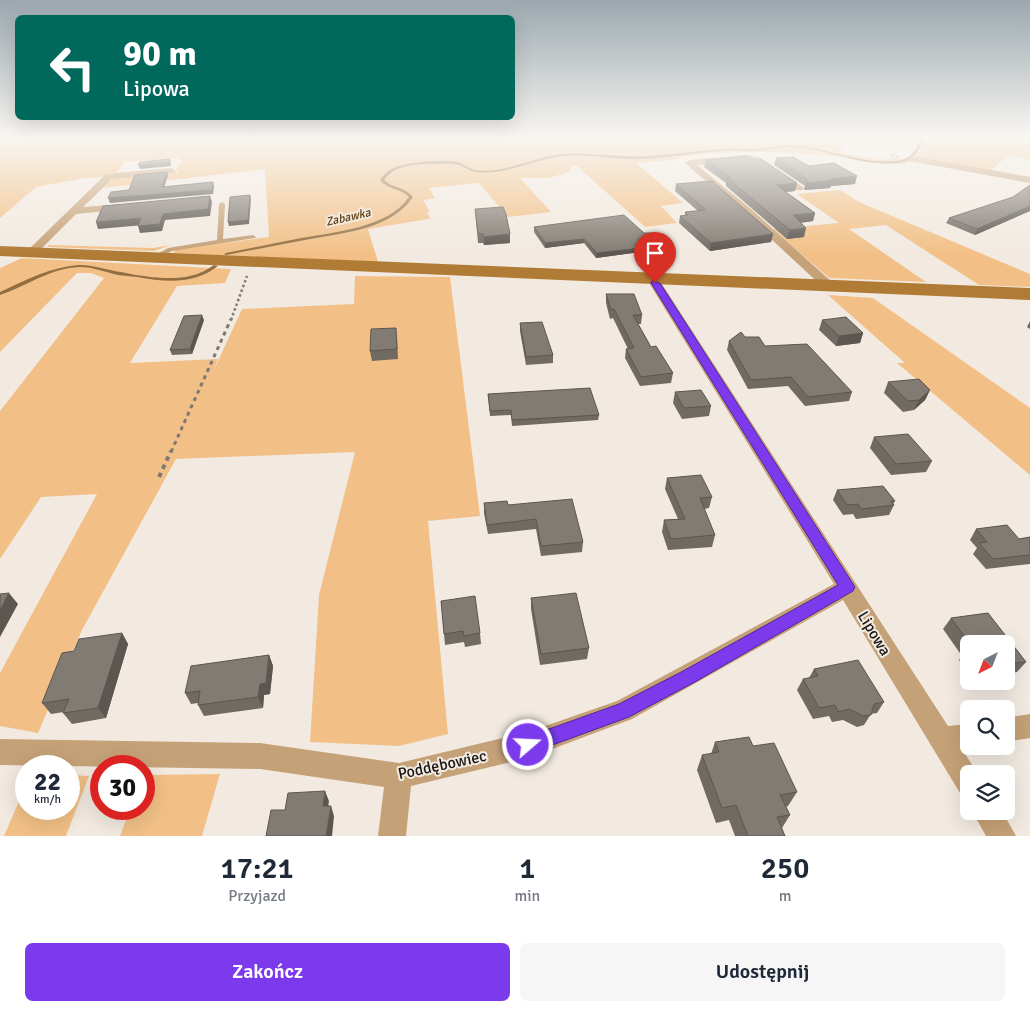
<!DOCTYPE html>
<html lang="pl">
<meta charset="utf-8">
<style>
:root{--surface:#fff;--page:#f6f6f7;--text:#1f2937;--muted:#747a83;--accent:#7c3aed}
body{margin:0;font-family:Signika,sans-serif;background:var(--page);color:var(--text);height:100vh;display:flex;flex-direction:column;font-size:19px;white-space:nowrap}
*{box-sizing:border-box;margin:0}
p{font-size:16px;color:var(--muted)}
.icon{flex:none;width:28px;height:28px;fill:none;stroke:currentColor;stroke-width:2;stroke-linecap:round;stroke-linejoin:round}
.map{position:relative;height:836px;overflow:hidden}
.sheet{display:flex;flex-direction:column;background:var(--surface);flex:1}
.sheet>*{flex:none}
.top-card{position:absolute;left:15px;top:15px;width:500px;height:105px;border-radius:8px;box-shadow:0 5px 20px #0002;background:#00695c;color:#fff;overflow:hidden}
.needle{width:32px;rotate:222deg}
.controls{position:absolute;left:960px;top:635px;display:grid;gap:10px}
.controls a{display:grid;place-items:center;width:55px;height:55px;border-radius:8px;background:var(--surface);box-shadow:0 5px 20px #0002;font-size:25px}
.speed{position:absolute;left:15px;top:755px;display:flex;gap:10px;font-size:25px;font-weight:700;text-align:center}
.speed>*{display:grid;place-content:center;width:65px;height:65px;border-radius:50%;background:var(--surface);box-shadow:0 5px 20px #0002;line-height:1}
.speed small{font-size:12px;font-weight:400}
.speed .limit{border:8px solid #d22;background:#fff;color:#111}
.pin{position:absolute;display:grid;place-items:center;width:42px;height:42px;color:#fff;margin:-51px -21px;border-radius:50% 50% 50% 0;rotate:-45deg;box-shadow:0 0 5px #0007}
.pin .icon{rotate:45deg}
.me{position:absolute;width:55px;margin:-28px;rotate:71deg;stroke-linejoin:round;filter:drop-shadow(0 0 4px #0008)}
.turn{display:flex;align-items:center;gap:18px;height:105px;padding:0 25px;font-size:22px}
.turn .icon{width:65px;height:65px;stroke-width:2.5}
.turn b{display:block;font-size:35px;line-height:42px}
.eta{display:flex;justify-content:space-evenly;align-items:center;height:85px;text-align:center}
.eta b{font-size:30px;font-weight:600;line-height:35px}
.primary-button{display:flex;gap:10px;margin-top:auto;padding:10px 25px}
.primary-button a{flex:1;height:58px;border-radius:8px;background:var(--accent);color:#fff;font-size:20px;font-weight:600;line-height:58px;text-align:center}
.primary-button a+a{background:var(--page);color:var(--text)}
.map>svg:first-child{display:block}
.green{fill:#f2c087}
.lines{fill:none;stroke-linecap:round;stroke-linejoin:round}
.stream{fill:#926f43;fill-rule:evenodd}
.path-far3{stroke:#7f7974;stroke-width:2;stroke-dasharray:2 2;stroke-linecap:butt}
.path-far2{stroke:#7f7974;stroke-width:2.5;stroke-dasharray:2.5 2.5;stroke-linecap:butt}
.path-far1{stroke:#7f7974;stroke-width:3;stroke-dasharray:4 4;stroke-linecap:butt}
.path{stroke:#7f7974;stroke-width:4;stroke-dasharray:4.5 4.5;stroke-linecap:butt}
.lane{fill:#c5a177;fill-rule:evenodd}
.street{fill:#c5a177;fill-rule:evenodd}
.secondary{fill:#b07b35;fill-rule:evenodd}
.wall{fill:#706a63}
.shaded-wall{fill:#5b5650}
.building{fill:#827b73;stroke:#5b5650}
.route{fill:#7c3aed;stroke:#51269a}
.labels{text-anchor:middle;stroke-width:4;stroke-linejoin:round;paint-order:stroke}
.far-water-label{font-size:12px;font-style:italic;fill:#644112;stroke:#f2eae1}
.near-street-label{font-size:16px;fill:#181512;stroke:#f2eae1}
</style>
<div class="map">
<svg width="1030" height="836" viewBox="0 0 1030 836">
<rect width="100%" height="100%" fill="#f2eae1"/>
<!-- green -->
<path class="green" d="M0 137H808L845 147 838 152 879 160 897 158 912 162C884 168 859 158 832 156 781 151 729 150 679 157L680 159 636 163 683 203 661 206 677 223 645 227 576 165 572 166 569 172 549 178H520L551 212 508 217 479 183 429 188 435 198 423 200 430 212 427 213 430 218H434L368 229 378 262 174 253 175 250 179 249 269 237 265 169 103 188 114 178 179 172 176 169 182 161 180 158 124 162 117 173H110L104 177 85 178 36 187 0 218Z
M926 137H987L1011 143H1030V160L1009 155 990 171 914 157 922 150Z
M840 190 859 202 1030 274V287L979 285 886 225 849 229 926 282 829 278 773 229 839 223 797 194Z
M48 245 153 248 171 245 154 251 48 247Z
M22 258 231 269 225 283 177 286 130 363 218 359 212 374 242 309 354 304 355 276 450 277 480 516 428 521 448 734 399 746 310 742 319 595 355 452 176 459 82 630 38 733 0 726V673L97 494 41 497 0 559V411L104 278 91 273H77L0 352V268Z
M828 295 873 298 1030 408V475L897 363H905Z
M220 774 202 836H120L130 809H144V775Z
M69 775 89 776 66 836H4L26 785V809H69Z"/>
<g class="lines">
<!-- stream -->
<path class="stream" d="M921 137H925C919 152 914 162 896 163 859 167 825 147 788 147 778 147 768 150 758 151 745 152 733 150 720 151 693 153 667 158 641 159 615 160 590 154 565 156 535 158 506 176 476 172 469 171 465 166 458 165 453 163 446 164 440 164 420 164 396 163 384 180 392 188 405 187 413 197 391 230 341 233 305 240 279 245 252 250 226 255L224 254 226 253C251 248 276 243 301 238 335 232 388 228 409 197 401 188 388 190 380 180 384 175 388 170 394 168 408 162 443 159 458 162 464 164 469 169 475 170 503 175 536 156 564 154 592 152 620 158 648 156 673 155 698 150 723 149 735 148 746 149 757 149 769 148 780 145 791 145 826 147 861 165 896 161 911 160 916 150 921 137Z
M79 265C94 265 107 270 121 272 140 276 170 281 190 276 199 274 207 270 214 265L218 266C194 285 165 282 137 277 130 276 124 276 118 275 105 272 93 267 80 267 50 268 27 286 0 295V292C26 280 50 267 79 265Z"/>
<!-- path-far3 -->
<path class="path-far3" d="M892 155 898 157"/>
<!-- path-far2 -->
<path class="path-far2" d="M231 320 247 276"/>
<!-- path-far1 -->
<path class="path-far1" d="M171 452 231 319"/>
<!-- path -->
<path class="path" d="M159 477 171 451"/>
<!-- lane -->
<path class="lane" d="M222 202 225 204 223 239 253 235 256 237 255 238 172 251 158 258H154V256L168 248 217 240 219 204Z"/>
<!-- street -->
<path class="street" d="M743 155 759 157 804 188 802 190H796L754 161 697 165 751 209 833 283 835 286 833 289H825L743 213 685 163 689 160Z
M912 156 1030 177V183L909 161 908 159Z
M171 168 176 171 174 173 112 179 83 207 122 204 127 207 126 209 76 214 36 254H28L26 252 106 174Z
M652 274 658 278 948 726 969 724V746H975L962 749 978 774H969V797L960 793 843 600 632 719 528 758 411 786 406 836H378L384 787 260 769 0 765V739L260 743 399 763 528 732 617 701 834 584 646 278Z
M1030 714V738L1006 742V718Z
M972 811H1002L1016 836H986Z"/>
<!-- secondary -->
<path class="secondary" d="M0 246 1030 288V300L0 256Z"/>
</g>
<!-- wall -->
<path class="wall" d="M776 158 809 166 855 184 831 186 830 188 804 190 805 186 774 165Z
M706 160 795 191 786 192 815 213 813 221 800 223 804 237 787 239 726 186V183L704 167Z
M676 184 773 234 771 242 710 251 679 223 680 216 685 215V212L698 211 675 191Z
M1030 185V211L975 235 946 223 949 218 1013 197Z
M475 209 510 234V243L484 245 483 243H478Z
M534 227 644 233 666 252 665 257 643 258 640 252 596 258 584 243 545 248 534 232Z
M606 294 642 315 641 324H638L651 347 673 373 671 383 640 386 625 358 626 349H628L613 318 610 319 606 303Z
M204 320 192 354 172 355 170 350Z
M822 320 863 333 860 343 836 346 819 330Z
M1030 321V329L1027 327Z
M520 323 553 355V363L526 365 520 331Z
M745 337 765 346 852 392 849 401 805 406 788 386 748 389 727 350 729 341Z
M397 338 398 359 372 361 370 351Z
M888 382 930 390 925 400 914 410 903 412 884 393Z
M675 392 711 406 709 416 682 419 673 403Z
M488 394 599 415 598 420 512 426 511 415 490 416Z
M874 437 932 461 926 472 891 475 870 448Z
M667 478 712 497 709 508 704 509 715 535 712 547 668 550 662 532 664 520 678 519 665 489Z
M837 490 895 501 893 504 894 505 889 515 856 519 853 514 843 515 833 500Z
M484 503 508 505 583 542 582 552 541 556 536 529 488 534 484 513Z
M976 529 1019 539 1030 537V564L986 569 973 554 977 548 970 540Z
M531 598 589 648 587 659 540 665 531 609Z
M441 601 480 633 481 644 465 647 464 642 445 645Z
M988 613 1026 662 1017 672 1006 674V644H969V674L959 660 962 656 943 629 951 618Z
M122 633 128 644 106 718 72 724 63 713 64 712 51 714 42 703Z
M269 655 273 666 270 694 264 695 263 708 204 716 198 705V703L191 704 185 693Z
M814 669 884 702 877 713 871 714 864 725 857 727 843 720 832 722 829 716 813 719 797 690 803 679 809 678Z
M715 742 753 746 797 792 788 806 786 807 790 815 782 828 785 836H735L729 820 716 823 697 770 702 755 711 754Z"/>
<!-- shaded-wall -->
<path class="shaded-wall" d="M170 159 171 163V166L140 169 138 165Z
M167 172 168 175 163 191 162 187Z
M857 176 855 184 831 186 830 188 804 190 806 183 830 179Z
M213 182 214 186 213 194 110 203 108 198Z
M797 183 795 191 774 193 776 185Z
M250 195 251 199 249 224 229 226 228 222Z
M210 196 212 202 210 216 165 220 162 231 140 233 138 226 163 214Z
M1030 206V211L975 235 977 229Z
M815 213 813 221 790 224 793 215Z
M141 218 144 225 98 229 96 222Z
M806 228 804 237 787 239 790 230Z
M510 234V243L484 245V237Z
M773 234 771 242 710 251 711 243Z
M584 239V243L545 248V243Z
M641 248 640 252 596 258 597 253Z
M202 315 204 320 192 354 190 349Z
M863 333 860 343 836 346 839 336Z
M930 390 925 400 914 410 919 400Z
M9 593 18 604 0 637V610Z
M122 633 128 644 106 718 98 708Z
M269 655 273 666 270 694 264 695 263 708 258 697 260 684Z
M325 791 329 801 327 816 323 806Z
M331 806 334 816 332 836H326Z"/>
<!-- building -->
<path class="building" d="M749 156 755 160 761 159 797 183 776 185 815 213 793 215 806 228 790 230 727 178H731L706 160Z
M793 157 809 166 834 163 857 176 830 179 832 180 806 183 807 179 776 158Z
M170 159 169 162 138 165 140 162Z
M167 172 162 187 213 182 212 190 108 198 111 192 129 190 135 175Z
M712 181 773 234 711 243 680 216 688 215 685 212 706 210 676 184Z
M1030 185V206L977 229 949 218 1013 197Z
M250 195 248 220 228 222 230 197Z
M210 196 208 209 163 214 160 224 138 226 141 218 96 222 103 206Z
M503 207 506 214 510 234 484 237 483 234H478L475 209Z
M624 215 644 233H655L666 252 644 253 641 248 597 253 584 239 545 243 534 227Z
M606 294H634L642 315H633L651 347 656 346 673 373 641 377 626 349 634 348 614 309 611 310Z
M202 315 190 349 170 350 184 316Z
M846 317 863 333 839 336 822 320Z
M542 322 553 355 526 357 520 323Z
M396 328 397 349 370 351 371 329Z
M741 332 745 337H759L765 346 807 344 852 392 808 397 791 377 751 380 729 341Z
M919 379 930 390 919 400 908 401 888 382Z
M590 388 599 415 512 420 511 410 490 411 488 394Z
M701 390 711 406 684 408 675 392Z
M908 434 932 461 896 464 874 437Z
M701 475 712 497 700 498 715 535 671 539 664 520 685 519 667 478Z
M883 486 895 501H891L894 505 861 509 858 504 847 505 837 490Z
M572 499 583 542 541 546 536 519 487 525 484 503 507 501 508 505Z
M1007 525 1019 539 1030 537V555L993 559 979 543 987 542 976 529Z
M9 593 0 610V594Z
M576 593 589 648 541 654 531 598Z
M475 596 480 633 464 636 463 631 444 634 441 601Z
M988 613 1026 662 1006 664V644H970L951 618Z
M122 633 98 708 63 713 69 699 42 703 62 653 74 651 79 639Z
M269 655 266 683 260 684 258 697 198 705 200 691 185 693 191 666Z
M858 660 884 702 874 704 871 715 863 716 849 709 838 712 835 705 819 708 803 679 818 676 814 669Z
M749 737 753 746 774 743 797 792 780 795 790 815 777 817 785 836H748L736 805 722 808 702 755 719 752 715 742Z
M325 791 323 806H331L326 836H266L271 810H285L288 793Z"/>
<!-- sky -->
<linearGradient id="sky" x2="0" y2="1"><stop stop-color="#9ba8ae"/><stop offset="0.54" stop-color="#f9f6f2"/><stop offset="1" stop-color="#f9f6f2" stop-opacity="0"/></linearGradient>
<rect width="1030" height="254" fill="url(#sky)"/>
<!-- route -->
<path class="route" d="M652 281 660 283 855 587 853 591 695 682 629 717 528 754 521 751 519 745 521 739 619 704 683 671 838 585 651 283Z"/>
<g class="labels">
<!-- far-water labels -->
<g class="far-water-label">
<text transform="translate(348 217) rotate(-13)" y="4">Zabawka</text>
</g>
<!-- near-street labels -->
<g class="near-street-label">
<text transform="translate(875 633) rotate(59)" y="6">Lipowa</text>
<text transform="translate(442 764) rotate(-12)" y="6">Poddębowiec</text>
</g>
</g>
</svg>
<div class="controls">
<a><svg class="needle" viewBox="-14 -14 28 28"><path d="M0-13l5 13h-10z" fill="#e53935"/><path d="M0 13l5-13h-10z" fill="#747a83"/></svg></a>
<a><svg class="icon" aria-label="search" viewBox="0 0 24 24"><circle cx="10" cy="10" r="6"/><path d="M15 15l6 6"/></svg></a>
<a><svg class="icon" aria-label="layers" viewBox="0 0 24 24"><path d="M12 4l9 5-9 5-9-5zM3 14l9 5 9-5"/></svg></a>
</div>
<div class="speed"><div>22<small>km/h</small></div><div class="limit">30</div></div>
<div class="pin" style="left:655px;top:283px;background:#d93025"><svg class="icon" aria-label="arrive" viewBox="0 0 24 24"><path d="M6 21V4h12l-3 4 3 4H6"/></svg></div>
<svg class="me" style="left:528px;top:745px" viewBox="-20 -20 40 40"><circle r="17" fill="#7c3aed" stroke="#fff" stroke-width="3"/><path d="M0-11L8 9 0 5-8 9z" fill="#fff"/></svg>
<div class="top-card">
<div class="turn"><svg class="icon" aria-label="left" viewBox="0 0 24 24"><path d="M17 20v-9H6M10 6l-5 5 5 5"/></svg><div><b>90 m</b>Lipowa</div></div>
</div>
</div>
<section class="sheet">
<div class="eta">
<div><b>17:21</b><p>Przyjazd</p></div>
<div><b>1</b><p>min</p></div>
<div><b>250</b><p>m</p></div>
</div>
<div class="primary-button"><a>Zakończ</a><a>Udostępnij</a></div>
</section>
